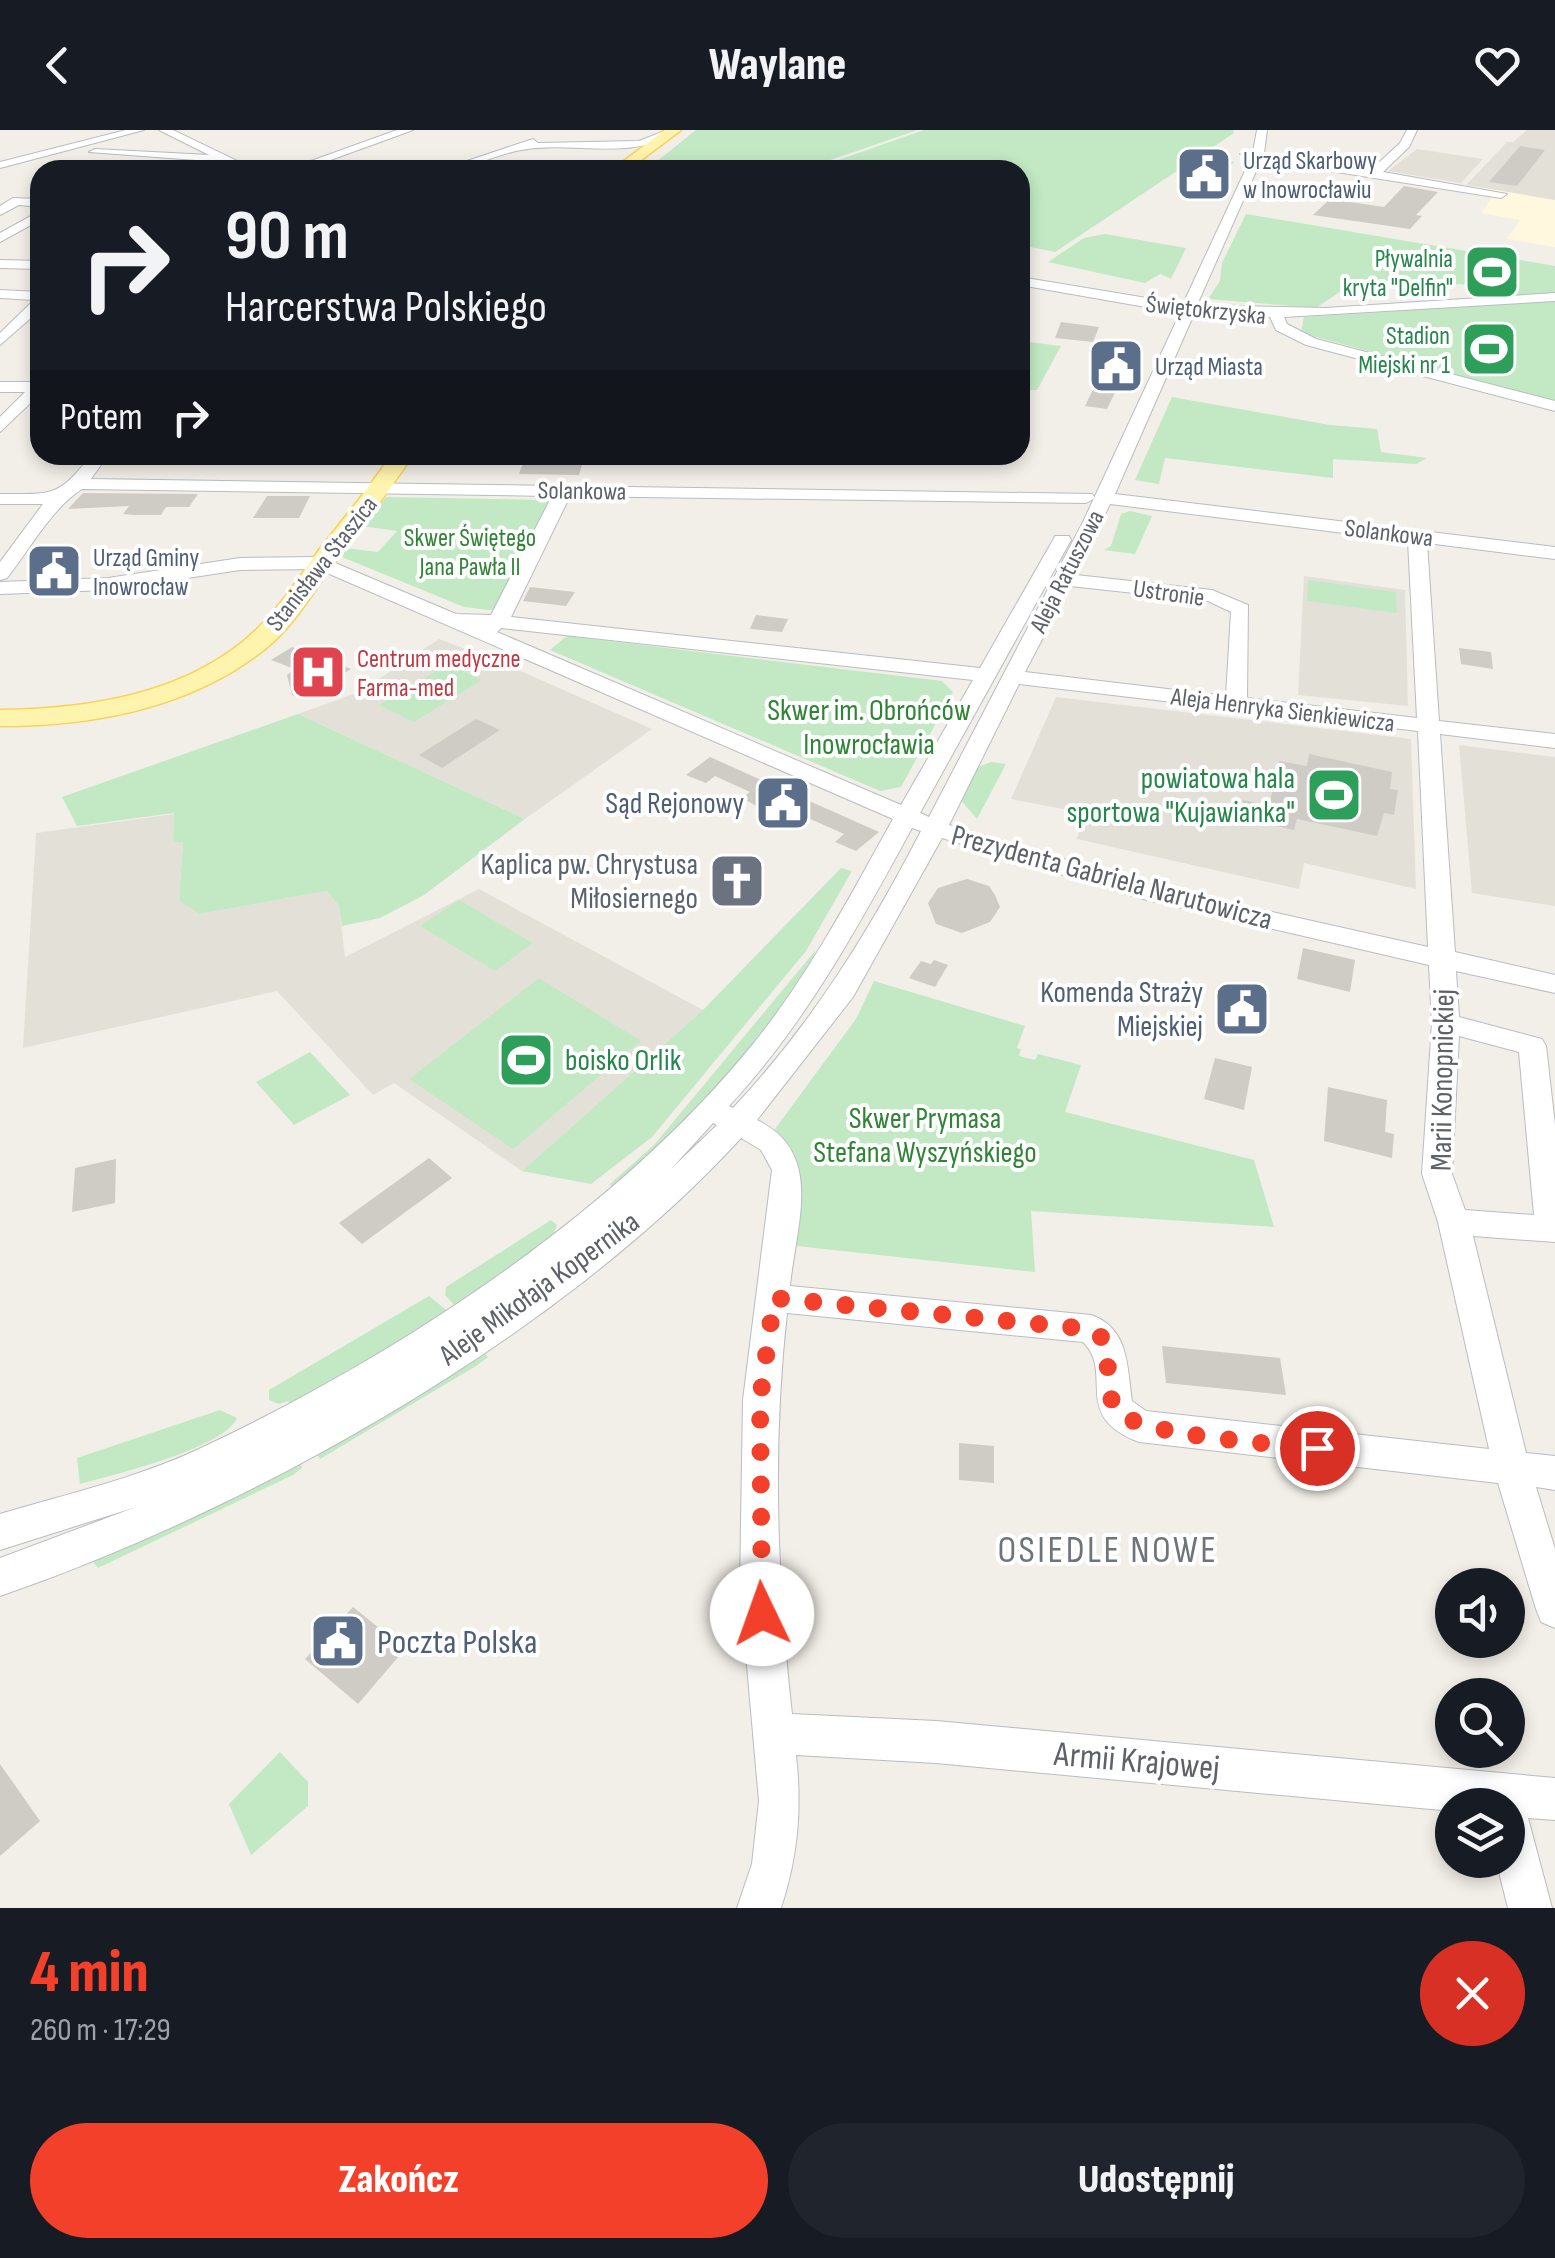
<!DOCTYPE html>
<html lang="pl">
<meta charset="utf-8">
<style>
:root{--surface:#171b24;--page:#20242c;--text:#f1f3f6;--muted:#9ea1a6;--accent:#f3402a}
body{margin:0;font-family:"Sofia Sans Condensed",sans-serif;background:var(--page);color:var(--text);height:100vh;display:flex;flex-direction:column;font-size:38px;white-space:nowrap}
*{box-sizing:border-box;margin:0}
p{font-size:32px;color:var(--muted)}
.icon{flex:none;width:55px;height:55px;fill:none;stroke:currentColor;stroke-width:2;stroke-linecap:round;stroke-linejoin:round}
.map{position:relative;height:1778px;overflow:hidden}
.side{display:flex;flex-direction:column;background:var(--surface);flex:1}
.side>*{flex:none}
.top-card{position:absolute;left:30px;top:30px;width:1000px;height:305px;border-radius:30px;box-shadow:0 5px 15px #0003;background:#171b24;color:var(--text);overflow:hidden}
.controls{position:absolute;left:1435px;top:1438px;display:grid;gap:20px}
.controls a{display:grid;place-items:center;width:90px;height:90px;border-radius:50%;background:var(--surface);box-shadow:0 5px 15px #0003;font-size:50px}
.pin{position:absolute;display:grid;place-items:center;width:85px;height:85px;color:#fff;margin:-42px;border:5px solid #fff;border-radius:50%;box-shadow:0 2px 10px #0007}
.me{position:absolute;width:110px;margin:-55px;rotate:357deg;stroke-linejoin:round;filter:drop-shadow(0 0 8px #0008)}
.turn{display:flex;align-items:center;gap:35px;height:210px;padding:0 30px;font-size:45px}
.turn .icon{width:130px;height:130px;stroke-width:2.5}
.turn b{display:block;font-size:70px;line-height:85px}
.then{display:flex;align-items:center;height:95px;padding:0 30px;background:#0003;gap:20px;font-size:38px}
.round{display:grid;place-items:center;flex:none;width:105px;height:105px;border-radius:52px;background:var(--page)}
.headline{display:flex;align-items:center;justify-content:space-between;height:170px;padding:0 30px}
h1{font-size:60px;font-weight:800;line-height:75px;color:var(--accent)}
.action{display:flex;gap:20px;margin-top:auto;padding:20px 30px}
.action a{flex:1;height:115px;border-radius:60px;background:var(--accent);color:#fff;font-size:40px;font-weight:800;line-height:115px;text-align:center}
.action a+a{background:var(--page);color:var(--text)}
header{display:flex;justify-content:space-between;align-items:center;height:130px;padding:0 30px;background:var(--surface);font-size:45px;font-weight:800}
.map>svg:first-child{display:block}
.commercial{fill:#fff8de}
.education{fill:#e3e1d7}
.green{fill:#c2e9c3}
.building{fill:#ceccc5}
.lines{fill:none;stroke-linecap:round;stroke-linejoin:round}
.minor-casing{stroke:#b9bcc1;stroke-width:2}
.major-casing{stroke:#fad157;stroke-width:3}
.minor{fill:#fff;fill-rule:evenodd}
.major{fill:#fff4ae;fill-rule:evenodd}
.route{stroke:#f3402a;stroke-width:18;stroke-dasharray:0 32.4}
.labels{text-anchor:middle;stroke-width:8;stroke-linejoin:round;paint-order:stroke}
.far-service-label{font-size:25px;fill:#4e5e75;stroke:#fff;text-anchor:start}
.far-leisure-label{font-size:25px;fill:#27864d;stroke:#fff;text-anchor:end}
.far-street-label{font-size:25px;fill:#5e6268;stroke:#fff}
.far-park-label{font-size:25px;fill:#308436;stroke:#fff}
.far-health-label{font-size:25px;fill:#be3a42;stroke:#fff;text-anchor:start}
.park-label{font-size:30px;fill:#308436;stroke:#fff}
.leisure-label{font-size:30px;fill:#27864d;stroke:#fff;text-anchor:end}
.service-label{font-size:30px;fill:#4e5e75;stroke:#fff;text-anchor:end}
.worship-label{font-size:30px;fill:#5b616d;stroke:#fff;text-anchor:end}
.street-label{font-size:30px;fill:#5e6268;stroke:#fff}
.near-service-label{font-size:35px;fill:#4e5e75;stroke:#fff;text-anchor:start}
.near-street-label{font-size:35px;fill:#5e6268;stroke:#fff}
.near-neighbourhood-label{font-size:38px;letter-spacing:2.5px;fill:#6f747a;stroke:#fff}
</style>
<header><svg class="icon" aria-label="back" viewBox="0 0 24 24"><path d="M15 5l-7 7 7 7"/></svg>Waylane<svg class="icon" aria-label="heart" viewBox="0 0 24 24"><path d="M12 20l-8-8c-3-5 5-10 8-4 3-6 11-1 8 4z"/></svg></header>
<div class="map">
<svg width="1555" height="1778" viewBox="0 0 1555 1778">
<rect width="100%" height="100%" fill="#f1efe7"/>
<!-- commercial -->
<path class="commercial" d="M1474 56 1555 70V117L1507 109 1520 90 1481 83 1494 65 1470 60Z"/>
<!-- education -->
<path class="education" d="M1527 0H1555V70L1466 55 1507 12H1513Z
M1417 19 1483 29 1461 53 1388 41Z
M1304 446 1405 460 1408 576 1298 565Z
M439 509 500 532 652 599 525 689 298 584 359 562Z
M1056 567 1411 609 1416 759 1304 733 1299 759 1077 709 1084 683 1011 669Z
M1459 615 1555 627V776L1472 763Z
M174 684 173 711H183L179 769 199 784 327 761 339 776 345 827 479 759 703 880 522 1041 394 953 373 965 277 861 23 918 36 703Z"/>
<!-- green -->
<path class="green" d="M696 0H918L801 40H646Z
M924 0H1233L1234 3 1200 26 1234 32 1220 45 1218 55 1209 52 1216 38 1223 39 1225 33 1192 31 1055 122 1020 115V40H810Z
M1246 84 1555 136V163L1495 167 1462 154 1347 157 1316 178 1208 169 1220 151 1222 133Z
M1105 104 1186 118 1171 149 1160 144 1145 153 1048 132 1084 108Z
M1555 171V271L1301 203 1304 187Z
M1020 211 1061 216 1037 260H1020Z
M1172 267 1330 295 1377 299 1381 322 1427 328 1416 334 1333 329V348L1165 328 1159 354 1135 350Z
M386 367 551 370 498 481 464 477 342 427 345 418 378 422 397 401 362 396Z
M1130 381 1152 386 1135 424 1104 420 1111 416 1121 384Z
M1308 450 1396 462 1397 483 1307 471Z
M567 506 942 551 953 562 901 657 880 661 550 520Z
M448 534 482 550 414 592 379 575Z
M298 584 525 689 424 765 380 788 342 796 339 776 327 761 199 784 179 770 183 712H173L174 683 77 696 62 667Z
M991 632 1006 634 977 689 959 668 975 638Z
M841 738 852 741 806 821 652 1007 591 1054 522 1041 703 880Z
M459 770 533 813 495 841 420 796Z
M815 821C818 860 651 1027 614 1061L610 1054 654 1015Z
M539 848 641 911 513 1019 409 949Z
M874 851 1025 896 1017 918 1021 919 1019 926 1035 930 1038 924 1081 935 1065 982 1254 1030 1274 1097 1031 1081 1035 1142 788 1115 772 1003 856 889Z
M310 922 350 965 294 995 256 952Z
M551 1090 557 1095 549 1114 457 1178 445 1165 446 1157Z
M429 1166 450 1183 292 1276 288 1271 279 1274 269 1270V1260Z
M480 1218 488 1227 476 1236 320 1329 313 1318Z
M220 1280 237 1288C225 1318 113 1345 80 1354L77 1328Z
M300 1326 302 1338 293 1345 98 1438 93 1432Z
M280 1622 308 1652V1676L251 1725 229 1674Z"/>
<!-- building -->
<path class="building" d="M1520 16 1545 20 1517 56 1489 52Z
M1404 56 1438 62 1416 85 1422 86 1410 99 1313 85 1330 69 1384 77Z
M1061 192 1099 197 1093 212 1055 208Z
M1109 227 1131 230 1107 279 1085 276Z
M526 325H585L579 345 519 344Z
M83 363 198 364 189 377H166L161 385H135L123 384 129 376 68 379Z
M267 366H310L299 388H253Z
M50 428 76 429 64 446 36 447Z
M530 457 575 462 566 476 523 471Z
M756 485 788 489 782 502 750 499Z
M292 517 351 539 303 569 292 565 287 545 295 539 271 530Z
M1459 518 1491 522 1493 539 1461 534Z
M476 589 500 600 442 638 419 625Z
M1309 624 1392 642 1390 659 1398 660 1394 685 1384 683 1377 706 1297 689 1294 700 1241 688 1243 670 1269 676 1279 631 1307 636Z
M710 627 777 657 781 653 811 666 807 670 879 702 856 721 835 712 844 704 806 687 798 694 780 689 742 668 750 662 715 646 706 653 686 645Z
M967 749 989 756 995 765 1000 777 990 792 962 803 936 794 928 773 938 758Z
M1303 818 1355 830 1350 862 1297 849Z
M934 830 948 835 935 857 909 848 921 831 931 834Z
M1230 854 1269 864 1257 906 1220 896Z
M1215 928 1252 937 1244 980 1204 969Z
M1328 957 1387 970 1385 1002 1394 1004 1392 1028 1324 1011Z
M429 1028 452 1048 362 1114 339 1093Z
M116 1029 115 1073 72 1082 75 1038Z
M1162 1216 1280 1228 1286 1265 1166 1253Z
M959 1313 994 1316V1353L959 1350Z
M353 1477 405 1519 358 1574 305 1529Z
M0 1634 40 1691 0 1726Z"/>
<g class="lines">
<!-- minor casing -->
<g class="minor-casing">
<path id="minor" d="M126 0H144L0 38V32Z
M159 0H173L256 40H241L223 32 89 22 95 19 209 25Z
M397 0H413L303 40H286Z
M667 0 677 2C630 33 569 9 516 21 490 27 467 40 440 40L533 9 538 13 639 11Z
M1257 0H1267L1264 23 1371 40 1400 13 1407 0H1417L1409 17 1383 42 1507 64 1501 68 1261 30 1197 175 1325 178 1555 163V171L1284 187 1287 194 1316 209 1555 271V281L1306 215 1276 200 1270 187 1194 184 1115 364 1555 417V429L1427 413 1439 591 1555 604V618L1440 604 1455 822 1555 845V863L1456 841 1459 887 1542 909 1546 916 1555 995V1112L1473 1106 1526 1323 1555 1326V1360L1536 1357 1555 1419V1498L1541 1492 1536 1479 1498 1353 1139 1312C1070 1286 1115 1243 1083 1212L787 1183C772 1317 777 1449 792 1584L936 1591 1555 1648V1690L1528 1688 1552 1778H1508L1496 1730H1508V1675H1452V1681L936 1633 796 1625C802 1679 798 1726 781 1778H737L752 1734 759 1671 740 1457 743 1270 772 1040 761 1020 741 1008C560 1206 253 1379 0 1466V1428L136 1377 0 1420V1384C67 1364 138 1348 201 1318 397 1226 616 1083 753 914 809 845 850 766 893 689L318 439 240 440 108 460 0 464V452L108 448 240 428 321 427 456 484 491 485 552 366 82 359C51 379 30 419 7 448L0 450V432L43 374H0V364C52 364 58 368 91 325H108L91 349 1092 364 1095 368 1086 373 570 366 511 487 980 538 1053 410 1055 406H1069L1071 410 920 683 929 687 1083 392 1180 183 1020 155V147L1183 174 1251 28 1240 24 1253 22ZM1110 374 1408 411 1417 588 1247 568 1248 475 1212 460 1076 445ZM1070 456 1208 471 1231 482 1226 566 1025 542ZM501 498 973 550 901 675 497 502ZM1019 554 1418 601 1428 817 1147 754 949 695ZM912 698 921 701C869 802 811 895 733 978L729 976C806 893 858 797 912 698ZM942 708 1143 769 1429 835 1432 893 1422 1044 1438 1092 1489 1319 1146 1281 1132 1271C1127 1236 1129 1198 1091 1185L790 1156C796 1094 825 1023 757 990L853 867ZM1459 906 1519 922 1534 1085 1465 1080 1452 1044ZM713 993 717 995 671 1039Z
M13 68 40 69V77L19 75 0 85V76Z
M40 81V90L0 112V103Z
M0 130 40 131V139L0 138Z
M0 160 40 162V180L0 215V203L34 170 0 168Z
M0 252H40V264L0 302V287L25 262H0Z"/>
</g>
<!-- major casing -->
<g class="major-casing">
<path id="major" d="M665 0H681L628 40H612Z
M391 325H413C388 363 359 399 332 436 312 464 293 497 265 519 191 578 93 596 0 596V580C89 579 189 564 256 500 282 475 301 444 322 416 346 386 370 357 391 325Z"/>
</g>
<!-- minor -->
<use href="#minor" class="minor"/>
<!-- major -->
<use href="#major" class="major"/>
</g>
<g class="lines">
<!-- route -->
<path class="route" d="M762 1484 760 1270 774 1168 1090 1199 1105 1210C1110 1231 1105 1259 1115 1278 1129 1306 1282 1314 1317 1318"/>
</g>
<!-- icons -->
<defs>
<g id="civic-square" transform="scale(2.875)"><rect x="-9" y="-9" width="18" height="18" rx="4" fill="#5c6f8a" stroke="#fff"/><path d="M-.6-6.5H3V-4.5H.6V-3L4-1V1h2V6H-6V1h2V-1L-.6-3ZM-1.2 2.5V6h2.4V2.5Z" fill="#fff"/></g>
<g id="stadium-square" transform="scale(2.875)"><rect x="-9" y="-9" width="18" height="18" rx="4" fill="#2e9e5b" stroke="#fff"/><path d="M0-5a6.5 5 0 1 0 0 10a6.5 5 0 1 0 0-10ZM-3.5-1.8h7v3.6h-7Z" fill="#fff"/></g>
<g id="hospital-square" transform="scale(2.875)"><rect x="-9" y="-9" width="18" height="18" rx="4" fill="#e0444e" stroke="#fff"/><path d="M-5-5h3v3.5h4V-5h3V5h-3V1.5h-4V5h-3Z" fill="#fff"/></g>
<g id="church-square" transform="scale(2.875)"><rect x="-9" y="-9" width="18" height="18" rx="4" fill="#6b7280" stroke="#fff"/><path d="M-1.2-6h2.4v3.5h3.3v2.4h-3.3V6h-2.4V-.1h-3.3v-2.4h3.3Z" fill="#fff"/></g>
</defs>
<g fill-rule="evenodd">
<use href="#civic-square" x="1204" y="44"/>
<use href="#stadium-square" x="1492" y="142"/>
<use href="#stadium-square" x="1489" y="219"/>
<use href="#civic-square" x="1116" y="236"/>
<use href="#civic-square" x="54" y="441"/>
<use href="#hospital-square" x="318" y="542"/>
<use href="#stadium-square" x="1334" y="665"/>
<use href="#civic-square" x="783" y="673"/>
<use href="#church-square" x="737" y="751"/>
<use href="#civic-square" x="1242" y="879"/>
<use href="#stadium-square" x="526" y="930"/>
<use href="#civic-square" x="338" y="1511"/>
</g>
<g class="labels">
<!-- far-service labels -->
<g class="far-service-label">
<text x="1243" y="39">Urząd Skarbowy<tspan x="1243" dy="29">w Inowrocławiu</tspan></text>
<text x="1155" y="245">Urząd Miasta</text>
<text x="93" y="436">Urząd Gminy<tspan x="93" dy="29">Inowrocław</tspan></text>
</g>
<!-- far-leisure labels -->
<g class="far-leisure-label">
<text x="1453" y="137">Pływalnia<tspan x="1453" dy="29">kryta "Delfin"</tspan></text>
<text x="1450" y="214">Stadion<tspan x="1450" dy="29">Miejski nr 1</tspan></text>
</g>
<!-- far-street labels -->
<g class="far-street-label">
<text transform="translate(1206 179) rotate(6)" y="9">Świętokrzyska</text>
<text transform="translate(582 360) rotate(1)" y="9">Solankowa</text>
<text transform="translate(1389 402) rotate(7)" y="9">Solankowa</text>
<text transform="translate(321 433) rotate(-52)" y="9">Stanisława Staszica</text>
<text transform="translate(1066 441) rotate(-63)" y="9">Aleja Ratuszowa</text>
<text transform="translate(1169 462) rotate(8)" y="9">Ustronie</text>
<text transform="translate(1283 579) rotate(7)" y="9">Aleja Henryka Sienkiewicza</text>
</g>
<!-- far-park labels -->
<g class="far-park-label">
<text x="470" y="416">Skwer Świętego<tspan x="470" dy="29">Jana Pawła II</tspan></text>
</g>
<!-- far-health labels -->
<g class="far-health-label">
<text x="357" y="537">Centrum medyczne<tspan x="357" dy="29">Farma-med</tspan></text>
</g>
<!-- park labels -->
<g class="park-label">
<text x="869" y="590">Skwer im. Obrońców<tspan x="869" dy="34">Inowrocławia</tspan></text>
<text x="925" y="998">Skwer Prymasa<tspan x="925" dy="34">Stefana Wyszyńskiego</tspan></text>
</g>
<!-- leisure labels -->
<g class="leisure-label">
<text x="1295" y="658">powiatowa hala<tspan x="1295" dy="34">sportowa "Kujawianka"</tspan></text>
<text x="565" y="940" text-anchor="start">boisko Orlik</text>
</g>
<!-- service labels -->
<g class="service-label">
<text x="744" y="683">Sąd Rejonowy</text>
<text x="1203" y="872">Komenda Straży<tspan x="1203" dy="34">Miejskiej</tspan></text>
</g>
<!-- worship labels -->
<g class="worship-label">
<text x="698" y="744">Kaplica pw. Chrystusa<tspan x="698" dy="34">Miłosiernego</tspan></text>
</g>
<!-- street labels -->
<g class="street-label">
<text transform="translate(1112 747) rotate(15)" y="10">Prezydenta Gabriela Narutowicza</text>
<text transform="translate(1442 950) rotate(-89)" y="10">Marii Konopnickiej</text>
<text transform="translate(539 1158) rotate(-36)" y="10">Aleje Mikołaja Kopernika</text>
</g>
<!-- near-service labels -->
<g class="near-service-label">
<text x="377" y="1523">Poczta Polska</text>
</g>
<!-- near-street labels -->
<g class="near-street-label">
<text transform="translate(1137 1630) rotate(5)" y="12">Armii Krajowej</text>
</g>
<!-- near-neighbourhood labels -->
<g class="near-neighbourhood-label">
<text x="1108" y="1432">OSIEDLE NOWE</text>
</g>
</g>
</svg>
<div class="controls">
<a><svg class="icon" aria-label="sound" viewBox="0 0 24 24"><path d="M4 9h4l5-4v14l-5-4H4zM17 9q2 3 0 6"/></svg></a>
<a><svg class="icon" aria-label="search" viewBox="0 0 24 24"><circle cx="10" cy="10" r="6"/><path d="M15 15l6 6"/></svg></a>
<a><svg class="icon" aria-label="layers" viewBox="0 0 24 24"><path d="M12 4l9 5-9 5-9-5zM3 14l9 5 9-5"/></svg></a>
</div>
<div class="pin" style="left:1317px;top:1318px;background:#d93025"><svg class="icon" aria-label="arrive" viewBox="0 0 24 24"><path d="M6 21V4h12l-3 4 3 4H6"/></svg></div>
<svg class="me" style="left:762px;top:1484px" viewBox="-20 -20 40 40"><circle r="19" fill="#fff"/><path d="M0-13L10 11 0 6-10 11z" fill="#f3402a"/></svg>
<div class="top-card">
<div class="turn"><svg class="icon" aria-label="right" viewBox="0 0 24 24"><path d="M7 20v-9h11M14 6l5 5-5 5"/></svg><div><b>90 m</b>Harcerstwa Polskiego</div></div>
<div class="then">Potem<svg class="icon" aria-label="right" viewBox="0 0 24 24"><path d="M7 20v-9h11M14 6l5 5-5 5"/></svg></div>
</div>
</div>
<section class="side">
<div class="headline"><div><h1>4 min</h1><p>260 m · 17:29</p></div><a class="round" style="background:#d93025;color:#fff"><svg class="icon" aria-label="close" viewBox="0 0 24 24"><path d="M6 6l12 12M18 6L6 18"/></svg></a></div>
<div class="action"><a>Zakończ</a><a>Udostępnij</a></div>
</section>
